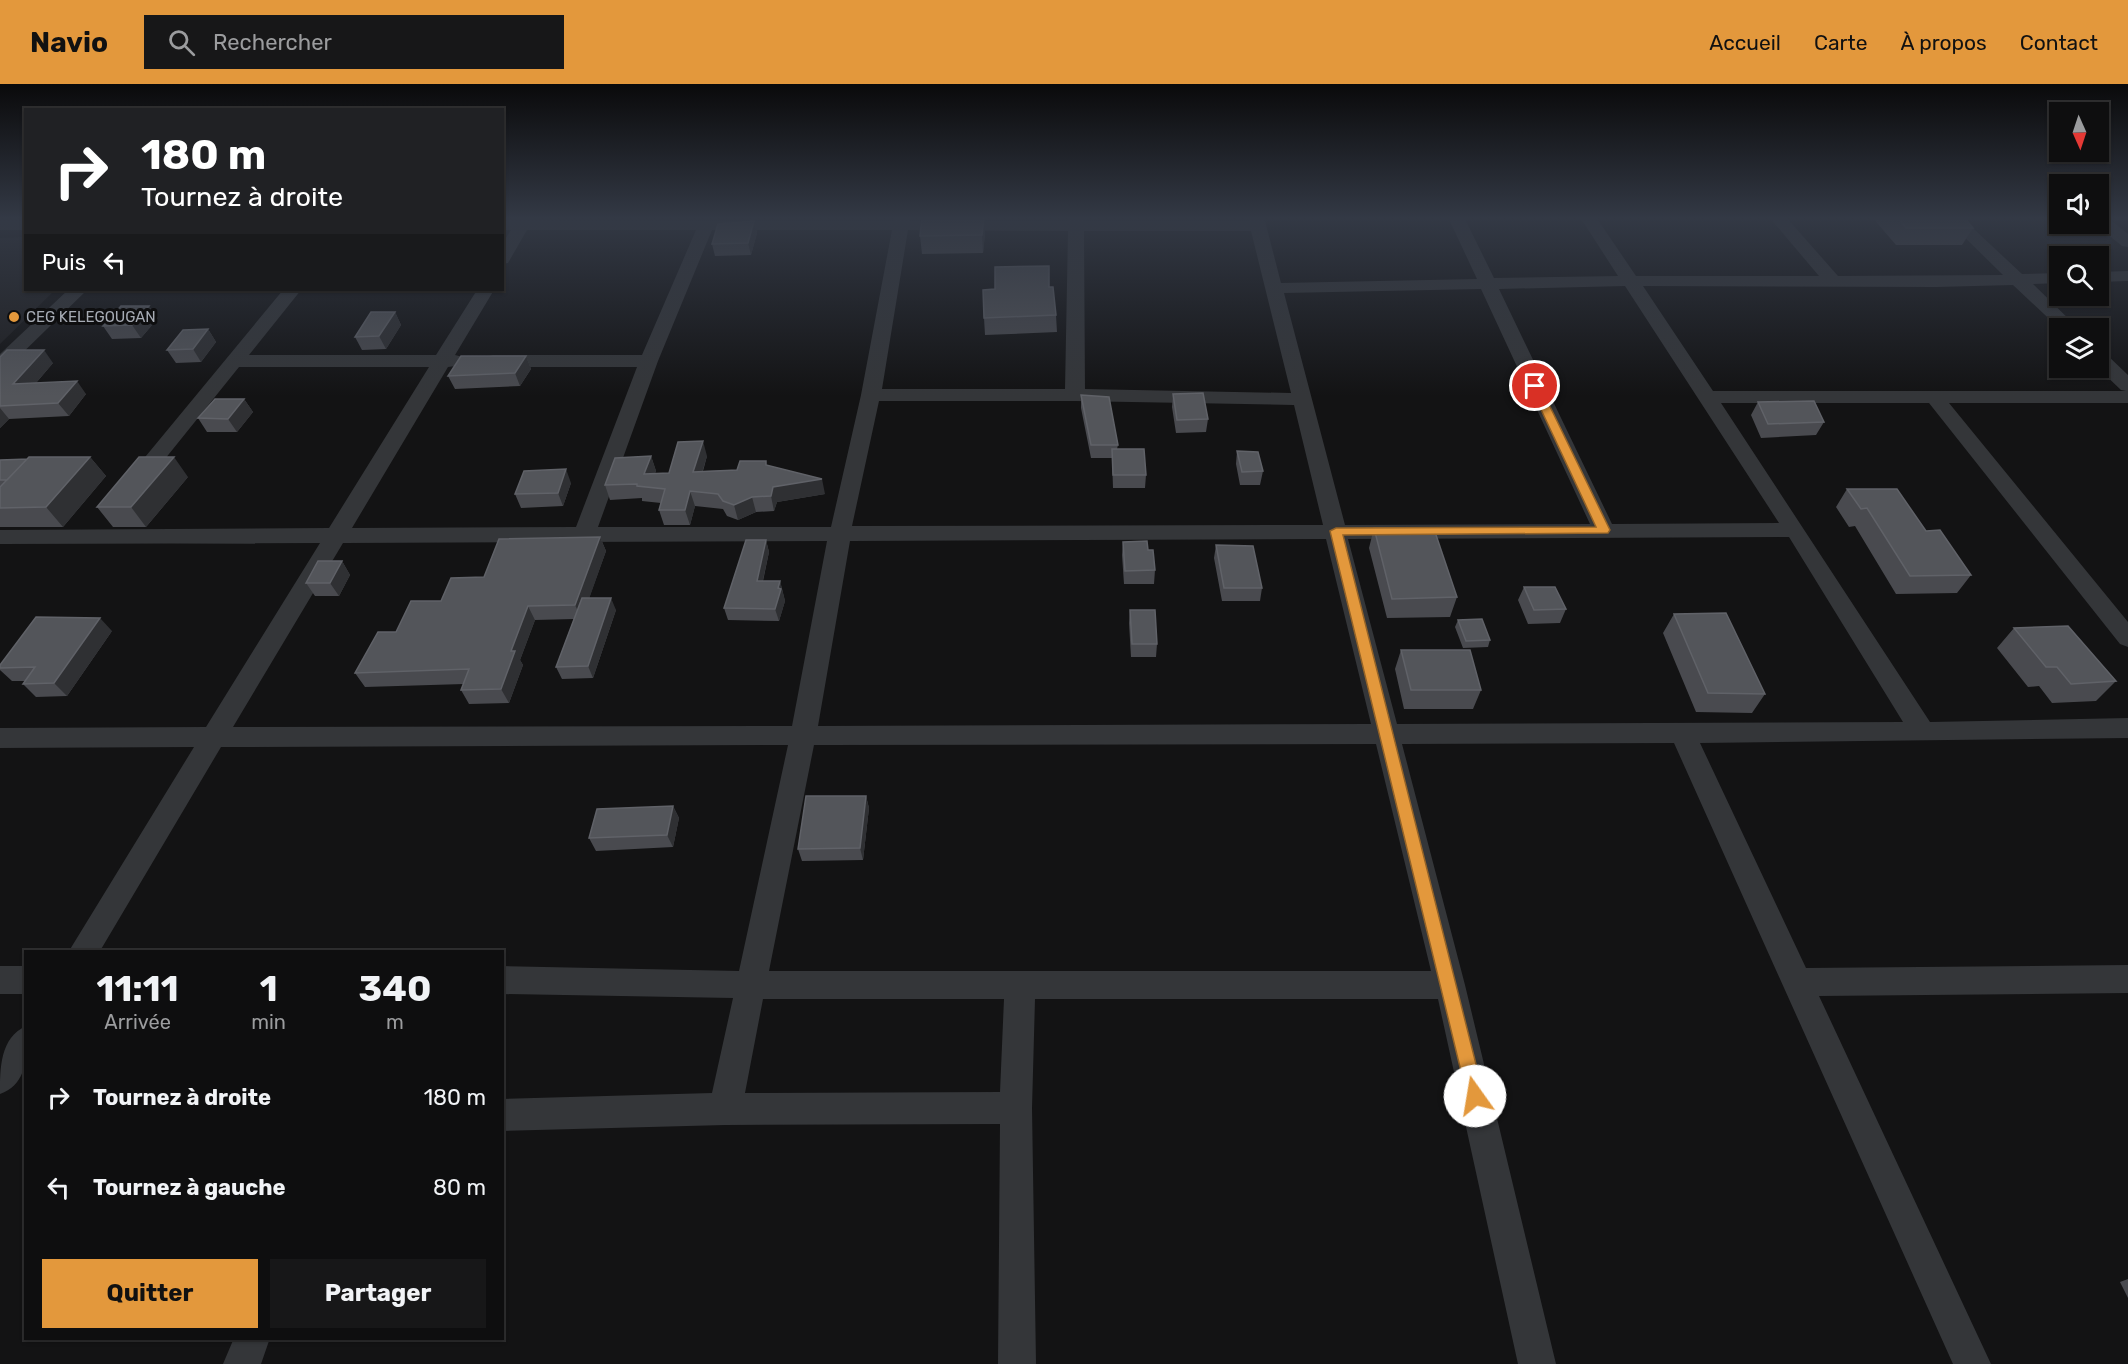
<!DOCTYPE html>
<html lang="fr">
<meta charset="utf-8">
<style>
:root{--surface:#0e0e0f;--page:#171718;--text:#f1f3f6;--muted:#9b9c9e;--line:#2e2e2f;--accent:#e3983c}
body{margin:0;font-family:Rubik,sans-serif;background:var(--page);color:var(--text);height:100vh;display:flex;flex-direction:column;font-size:22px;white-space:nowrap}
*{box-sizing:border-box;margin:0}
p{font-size:20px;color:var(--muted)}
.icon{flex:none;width:33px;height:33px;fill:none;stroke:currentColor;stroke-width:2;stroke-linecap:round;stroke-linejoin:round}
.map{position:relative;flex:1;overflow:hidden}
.details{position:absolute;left:24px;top:866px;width:480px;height:390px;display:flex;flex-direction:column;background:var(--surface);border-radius:0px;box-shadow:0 2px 4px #0004,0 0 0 2px var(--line)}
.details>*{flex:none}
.banner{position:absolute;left:24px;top:24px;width:480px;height:183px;border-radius:0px;box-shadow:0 2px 4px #0004,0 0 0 2px var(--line);background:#202124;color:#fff;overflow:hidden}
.needle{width:39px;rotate:177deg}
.tools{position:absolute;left:2049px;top:18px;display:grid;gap:12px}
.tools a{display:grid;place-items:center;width:60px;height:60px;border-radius:0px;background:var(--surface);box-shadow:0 2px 4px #0004,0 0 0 2px var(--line);font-size:30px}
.pin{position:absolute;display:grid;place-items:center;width:51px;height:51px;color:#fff;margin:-26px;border:3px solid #fff;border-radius:50%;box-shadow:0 2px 6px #0007}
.me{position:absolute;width:66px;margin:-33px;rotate:347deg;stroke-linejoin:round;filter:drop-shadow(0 0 4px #0008)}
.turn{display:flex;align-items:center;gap:21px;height:126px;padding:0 18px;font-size:27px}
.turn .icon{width:78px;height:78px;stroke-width:2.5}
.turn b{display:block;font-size:42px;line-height:51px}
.then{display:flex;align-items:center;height:57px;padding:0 18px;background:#0003;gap:12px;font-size:22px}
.eta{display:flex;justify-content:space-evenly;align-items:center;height:102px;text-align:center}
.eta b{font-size:36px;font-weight:700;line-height:42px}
.cta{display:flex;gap:12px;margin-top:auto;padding:12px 18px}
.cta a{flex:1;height:69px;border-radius:0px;background:var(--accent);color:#111;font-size:24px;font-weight:700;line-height:69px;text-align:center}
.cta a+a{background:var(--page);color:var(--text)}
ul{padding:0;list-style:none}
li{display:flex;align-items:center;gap:18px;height:90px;padding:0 18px}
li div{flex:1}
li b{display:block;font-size:22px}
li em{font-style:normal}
header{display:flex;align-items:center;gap:36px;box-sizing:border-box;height:84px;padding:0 30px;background:var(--accent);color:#111}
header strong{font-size:28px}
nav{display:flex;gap:33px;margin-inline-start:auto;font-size:21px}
.search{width:420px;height:54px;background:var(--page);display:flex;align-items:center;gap:15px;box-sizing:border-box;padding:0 21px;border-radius:0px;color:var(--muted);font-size:22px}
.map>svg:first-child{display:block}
.built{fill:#1f1f21}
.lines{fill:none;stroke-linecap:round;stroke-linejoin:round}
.street{fill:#343639;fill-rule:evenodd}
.wall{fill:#494a4f}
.shaded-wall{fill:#2f3033}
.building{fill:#53555a;stroke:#606268;stroke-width:1.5}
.route{fill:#e3983c;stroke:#946327;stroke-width:1.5}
.poi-dot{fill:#e3983c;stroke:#0e0e0f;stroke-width:2}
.labels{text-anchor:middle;stroke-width:6;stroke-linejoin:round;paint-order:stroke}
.far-poi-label{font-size:15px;fill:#a6abb4;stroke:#0e0e0f;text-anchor:start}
</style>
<header>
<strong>Navio</strong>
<div class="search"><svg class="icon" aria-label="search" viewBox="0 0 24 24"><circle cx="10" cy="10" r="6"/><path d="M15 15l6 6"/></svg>Rechercher</div>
<nav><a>Accueil</a><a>Carte</a><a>À propos</a><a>Contact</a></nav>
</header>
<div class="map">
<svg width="2128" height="1280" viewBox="0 0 2128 1280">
<rect width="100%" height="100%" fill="#131314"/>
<!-- built -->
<path class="built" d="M25 153 26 206H55L0 260V154Z"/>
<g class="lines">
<!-- street -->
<path class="street" d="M519 133H535L533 136 893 137 894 133H910L909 137H1068V133H1084V137H1249L1248 133H1264L1281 199 1477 195 1448 133H1464L1494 194 1618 192 1580 133H1596L1636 192H1819L1769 133H1786L1838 192 2003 191 1944 133H1961L2022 190 2060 189V199L2033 200 2078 244 2060 245 2013 201 1936 203 1643 202 1713 307H2126L2121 306 2098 284V268L2105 269 2128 291V319H1949L2128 538V563L2120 560 1929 319H1721L1930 638 2128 634V654L1700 659 1806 884 2128 881V909L1819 912 1991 1280H1953L1674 659 1402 660 1465 901 1556 1280H1518L1438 915H1035L1032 1024 1036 1280H998L1000 1040 725 1041 502 1047V1015L712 1009 733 914 502 910V882L739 887 788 661 221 663 100 867H69L194 663 0 664V644L206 643 320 459 0 460V446L329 444 429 283H239L140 406 133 408 126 406 122 401 283 206H301L249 271H436L477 206H494L455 271 463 273 465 277 463 281 448 283 352 444 576 443 637 283H493L486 281 484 277 486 273 493 271H642L696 146H527L508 179 502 180V160L511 146H502V136H517ZM712 146H892L861 311 831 443H598L658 277ZM908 146 1068 147 1065 305H882ZM1084 147H1251L1291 309 1085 305ZM1625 202 1779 439 1612 440 1499 205ZM1481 205 1590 440 1345 441 1284 209ZM879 317H1075L1294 321 1323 441 852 442ZM1789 453 1903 638 1397 640 1348 455ZM1326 455 1371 640 818 642 850 457ZM827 457 792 642 233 643 343 459ZM1376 660 1431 887H769L814 661ZM763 915H1004L1000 1008 745 1009Z
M2098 133H2107L2128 150V163L2122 162 2095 140H2098Z
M0 136H26V146H0Z
M2128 187V197L2098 198V188Z
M68 206H87L7 284 0 286V270Z
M0 882H26V910H0Z
M26 942C26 969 30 999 0 1010 0 984 0 954 26 942Z
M234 1254H270L261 1280H223Z"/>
</g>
<!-- wall -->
<path class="wall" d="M984 133 985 149 983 169 922 170 920 152Z
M1872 133H1964L1973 144 1962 161H1896Z
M754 137 757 149 751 171 715 172 712 160Z
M1049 203 1056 231 1057 248 985 251 984 234Z
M395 228 401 241 386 265 362 266 355 253Z
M158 234 141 254 112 255 103 242Z
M208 245 216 258 201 278 176 279 167 266Z
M526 272 531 285 520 302 455 305 448 292Z
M0 273 53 279 36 299 86 310 69 332 9 335 0 344Z
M1173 310 1208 335 1206 348 1176 349 1172 323Z
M1081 311 1118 361 1117 365 1146 391 1145 404H1113L1112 374H1091L1081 324Z
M244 315 253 328 237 348H207L198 334Z
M1758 318 1824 338 1816 351 1761 354 1751 331Z
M1237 367 1263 387 1260 401H1240L1236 380Z
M651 372 656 387 655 389H669L707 372 703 387 737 386 767 381 825 410 777 418 774 427 756 428 738 436 727 432 723 425 695 422 690 441H664L659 426 661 419 642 417V414L610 416 605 401Z
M90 373 106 392 63 443H0V376Z
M188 393 146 443H113L97 423Z
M571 399 563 422 521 424 515 410Z
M1847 405 1926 447 1971 491 1957 509 1896 510 1855 442 1849 443 1836 423Z
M1374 444 1457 513 1450 533 1387 534 1369 464Z
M600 453 606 467 589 514 616 526 593 594 562 595 556 583 574 535 535 536 520 576 523 581 509 619 469 620 461 606 464 600 365 603 355 589 396 548 441 517Z
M766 456 769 468 763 497H780L785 517 779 537 728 536 724 524Z
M1123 458 1148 466 1155 486 1154 500H1124L1122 471Z
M1216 461 1262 504 1260 517H1222L1214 474Z
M342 477 350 491 339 512H315L306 499Z
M1524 503 1566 525 1560 539 1528 540 1518 516Z
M1130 526 1157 560 1156 573H1131L1129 539Z
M1674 530 1765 610 1752 629 1696 628 1663 549Z
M1458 536 1490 556 1488 563 1463 564 1455 543Z
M2014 544 2116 597 2096 617 2052 619 2039 602 2028 603 1997 564Z
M112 547 67 612 36 613 23 600 26 597H12L0 586V581Z
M1401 566 1481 606 1473 625H1404L1395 585Z
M866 712 869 724 863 776 802 777 798 765Z
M673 722 679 734 673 763 596 767 589 754Z
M2128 1195V1214L2120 1198Z"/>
<!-- shaded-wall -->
<path class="shaded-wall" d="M984 133 985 149 983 169 982 151Z
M754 137 757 149 751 171 748 159Z
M149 222 158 234 141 254 132 241Z
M395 228 401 241 386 265 379 252Z
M208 245 216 258 201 278 193 265Z
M44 266 53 279 24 313 13 300Z
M526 272 531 285 520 302 515 289Z
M77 297 86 310 69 332 58 319Z
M244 315 253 328 237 348 228 335Z
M0 324 9 335 0 344Z
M703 357 707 372 698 402 693 388Z
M651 372 656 387 649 403 644 390Z
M90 373 106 392 63 443 46 423Z
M174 373 188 393 146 443 131 423Z
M566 385 571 399 563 422 558 409Z
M822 395 825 410 777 418 774 427 771 412 773 403Z
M690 407 695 422 690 441 685 426Z
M752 413 756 428 738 436 734 421Z
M600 453 606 467 582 535 575 521Z
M766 456 769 468 760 509 757 497Z
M342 477 350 491 339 512 330 499Z
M780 497 785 517 779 537 775 525Z
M611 514 616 526 593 594 588 582Z
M528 522 535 536 520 576 523 581 509 619 501 605 511 567Z
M100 534 112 547 67 612 54 599Z
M866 712 869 724 863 776 860 764Z
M673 722 679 734 673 763 667 751Z"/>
<!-- building -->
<path class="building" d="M922 133H984L982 151 920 152Z
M1897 133H1964L1973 144H1906Z
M754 137 748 159 712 160 718 140Z
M1049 182V203H1053L1056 231 984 234 983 206 995 205V183Z
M121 222H149L132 241 103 242Z
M371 228H395L379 252 355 253Z
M208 245 193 265 167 266 183 246Z
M7 266H44L13 300 77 297 58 319 0 322V273Z
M461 272H526L515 289 448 292Z
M1203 309 1208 335 1177 336 1173 310Z
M1081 311 1109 313 1118 361H1091Z
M215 315H244L228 335 198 334Z
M1814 317 1824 338 1768 340 1758 318Z
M703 357 693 388 737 386 740 377H766V381L822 395 773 403 771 412 752 413 734 421 723 417 718 410 690 407 685 426H659L665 405 637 402V400L605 401 615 374 651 372 644 390 669 389 678 358Z
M1112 365H1144L1146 391H1113Z
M1237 367 1258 368 1263 387 1242 388Z
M29 373H90L46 423 0 424V403Z
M139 373H174L131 423H97Z
M27 375 7 396H0V376Z
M566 385 558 409 515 410 524 387Z
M1847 405H1897L1926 447 1940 446 1971 491 1910 492 1867 424 1861 425Z
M1374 444 1434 445 1457 513 1392 515Z
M600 453 575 521 528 522 511 567H515L501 605 461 606 469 585 355 589 378 548H396L411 517H441L451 494 484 493 499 455Z
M746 456H766L757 497H780L778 504 781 505 775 525 724 524Z
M1147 457 1148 466H1153L1155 486 1125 487 1123 458Z
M1216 461 1253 462 1262 504H1224Z
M318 477H342L330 499H306Z
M1524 503H1555L1566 525 1534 526Z
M582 514H611L588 582 556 583Z
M1130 526H1155L1157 560H1132Z
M1726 529 1765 610 1708 609 1674 530Z
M36 533 100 534 54 599 23 600 35 583 0 584V581Z
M1482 535 1490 556 1466 557 1458 536Z
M2068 542 2116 597 2071 600 2057 583H2046L2014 544Z
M1401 566H1470L1481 606H1411Z
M806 712H866L860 764 798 765Z
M673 722 667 751 589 754 597 725Z"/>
<!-- sky -->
<linearGradient id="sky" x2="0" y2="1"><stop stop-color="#0a0a0b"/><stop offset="0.43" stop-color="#333945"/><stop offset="1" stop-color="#333945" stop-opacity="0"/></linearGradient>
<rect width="2128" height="312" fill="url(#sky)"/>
<!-- route -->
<path class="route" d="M1535 299 1540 302 1610 446 1608 449 1343 451 1484 1012 1482 1018 1475 1021 1469 1018 1467 1012 1330 447 1336 444 1596 443 1530 302Z"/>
<!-- markers -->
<circle class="poi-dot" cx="14" cy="233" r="6"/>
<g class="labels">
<!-- far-poi labels -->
<g class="far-poi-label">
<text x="26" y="238">CEG KELEGOUGAN</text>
</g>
</g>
</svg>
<div class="tools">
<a><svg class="needle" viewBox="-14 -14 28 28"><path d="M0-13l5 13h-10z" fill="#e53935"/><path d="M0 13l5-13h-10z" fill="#9b9c9e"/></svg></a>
<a><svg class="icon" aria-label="sound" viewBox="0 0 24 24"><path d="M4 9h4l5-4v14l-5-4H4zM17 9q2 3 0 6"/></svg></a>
<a><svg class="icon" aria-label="search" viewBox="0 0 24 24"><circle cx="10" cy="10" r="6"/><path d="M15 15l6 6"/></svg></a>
<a><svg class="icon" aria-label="layers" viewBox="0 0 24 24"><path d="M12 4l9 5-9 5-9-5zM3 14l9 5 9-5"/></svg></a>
</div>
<div class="pin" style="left:1535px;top:302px;background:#d93025"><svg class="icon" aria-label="arrive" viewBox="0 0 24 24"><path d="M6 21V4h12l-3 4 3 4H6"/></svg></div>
<svg class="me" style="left:1475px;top:1012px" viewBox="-20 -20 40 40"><circle r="19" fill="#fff"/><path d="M0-13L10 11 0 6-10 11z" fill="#e3983c"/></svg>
<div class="banner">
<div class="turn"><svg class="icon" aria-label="right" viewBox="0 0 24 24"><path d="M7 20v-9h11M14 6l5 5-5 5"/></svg><div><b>180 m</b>Tournez à droite</div></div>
<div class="then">Puis<svg class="icon" aria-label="left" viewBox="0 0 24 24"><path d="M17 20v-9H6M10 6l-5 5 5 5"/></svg></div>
</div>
<section class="details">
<div class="eta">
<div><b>11:11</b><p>Arrivée</p></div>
<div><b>1</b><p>min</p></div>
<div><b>340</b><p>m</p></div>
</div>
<ul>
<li><svg class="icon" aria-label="right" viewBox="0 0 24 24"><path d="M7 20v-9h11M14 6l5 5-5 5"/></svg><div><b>Tournez à droite</b></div><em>180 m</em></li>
<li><svg class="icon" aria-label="left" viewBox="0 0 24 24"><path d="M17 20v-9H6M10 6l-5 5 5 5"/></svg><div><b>Tournez à gauche</b></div><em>80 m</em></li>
</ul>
<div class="cta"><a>Quitter</a><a>Partager</a></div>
</section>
</div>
